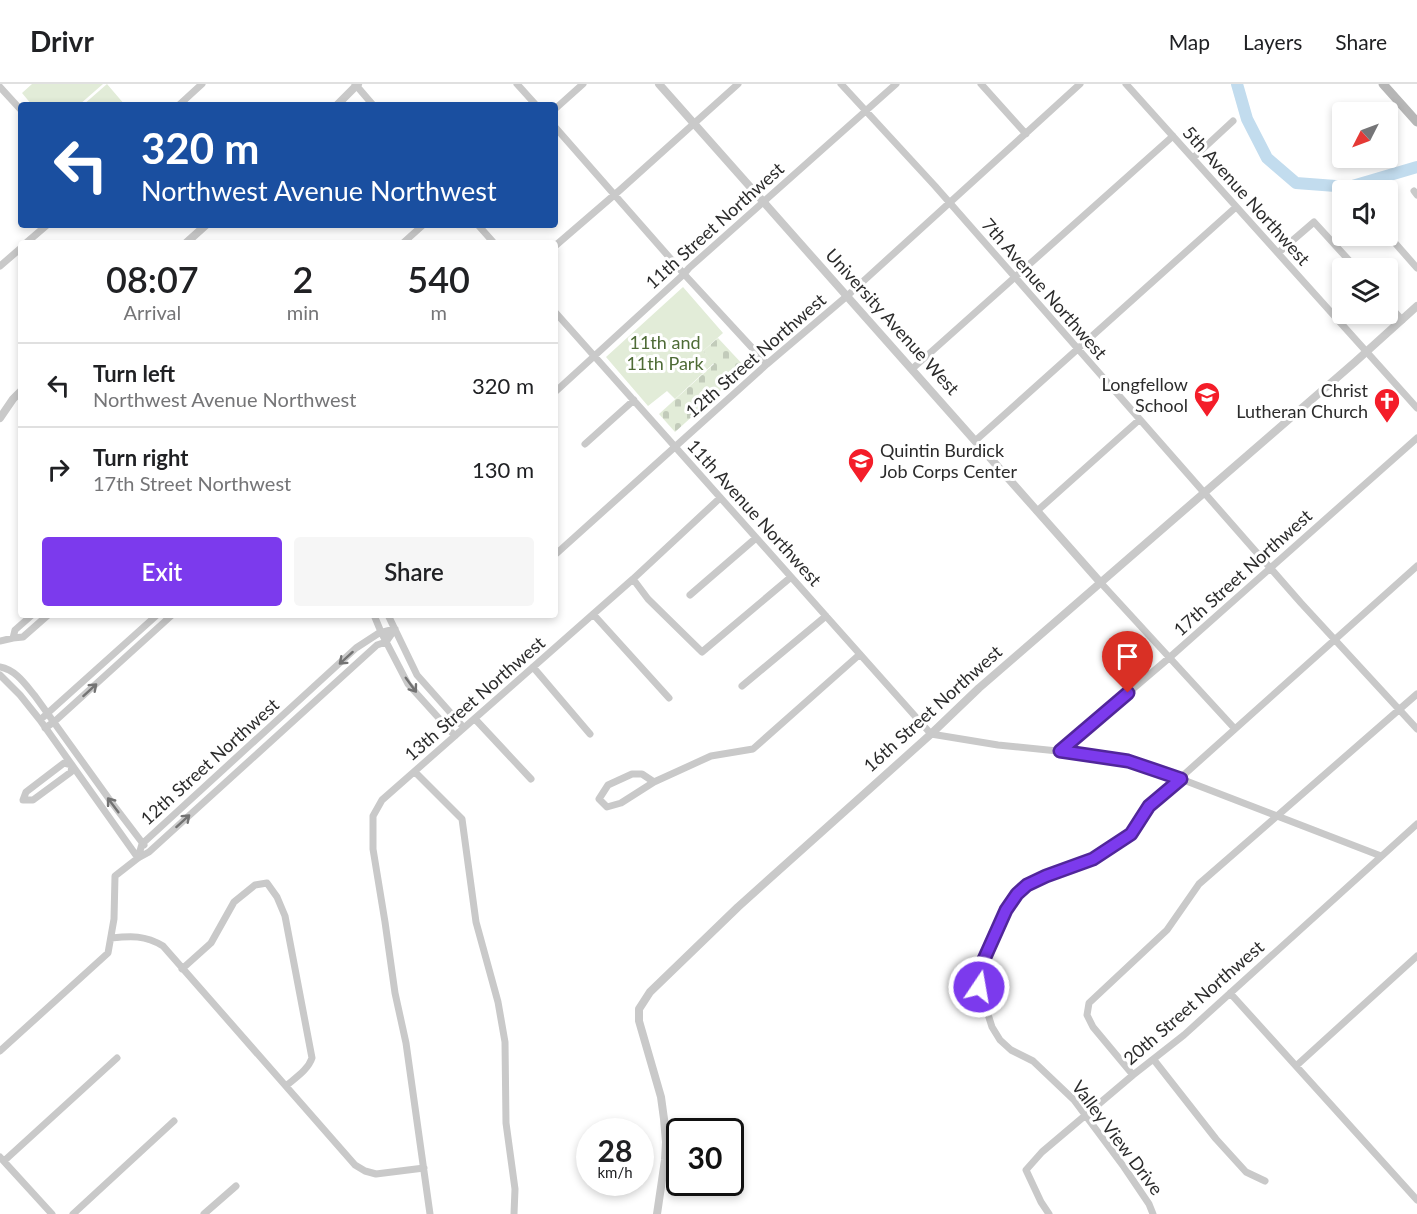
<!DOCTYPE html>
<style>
:root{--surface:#fff;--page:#f6f6f6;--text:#202124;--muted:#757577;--line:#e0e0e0;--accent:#7c3aed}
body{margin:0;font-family:Lato,sans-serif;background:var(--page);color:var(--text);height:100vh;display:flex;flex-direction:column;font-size:22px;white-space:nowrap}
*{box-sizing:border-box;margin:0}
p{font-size:20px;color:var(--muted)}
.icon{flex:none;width:33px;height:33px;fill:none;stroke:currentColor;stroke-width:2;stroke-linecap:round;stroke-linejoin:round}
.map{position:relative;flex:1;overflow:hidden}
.panel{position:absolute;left:18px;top:156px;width:540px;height:378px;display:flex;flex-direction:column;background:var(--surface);border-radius:6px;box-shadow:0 3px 9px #0003}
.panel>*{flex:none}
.guide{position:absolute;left:18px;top:18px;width:540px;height:126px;border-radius:6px;box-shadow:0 3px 9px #0003;background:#1a4fa0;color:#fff;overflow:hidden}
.needle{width:39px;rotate:228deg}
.tools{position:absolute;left:1332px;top:18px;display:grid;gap:12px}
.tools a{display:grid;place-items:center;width:66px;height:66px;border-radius:6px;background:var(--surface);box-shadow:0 3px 9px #0003;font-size:30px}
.speed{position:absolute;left:576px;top:1034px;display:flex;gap:12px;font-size:30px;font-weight:700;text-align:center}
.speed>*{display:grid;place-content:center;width:78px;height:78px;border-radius:50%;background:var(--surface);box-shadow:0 3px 9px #0003;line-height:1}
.speed small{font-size:15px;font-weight:400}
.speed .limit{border:3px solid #111;border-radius:9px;background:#fff;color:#111}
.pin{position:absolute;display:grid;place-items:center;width:51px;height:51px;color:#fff;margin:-62px -26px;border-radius:50% 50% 50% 0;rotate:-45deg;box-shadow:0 0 6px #0007}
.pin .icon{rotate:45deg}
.me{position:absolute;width:66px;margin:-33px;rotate:12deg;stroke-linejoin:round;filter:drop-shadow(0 0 4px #0008)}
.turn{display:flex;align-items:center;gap:21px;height:126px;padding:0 24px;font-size:27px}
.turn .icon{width:78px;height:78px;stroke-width:2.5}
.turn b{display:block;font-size:42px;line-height:51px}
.eta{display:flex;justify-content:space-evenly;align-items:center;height:102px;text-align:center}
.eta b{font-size:36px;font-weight:600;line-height:42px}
.primary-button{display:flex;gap:12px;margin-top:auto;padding:12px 24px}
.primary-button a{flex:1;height:69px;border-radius:6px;background:var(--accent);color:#fff;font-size:24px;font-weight:600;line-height:69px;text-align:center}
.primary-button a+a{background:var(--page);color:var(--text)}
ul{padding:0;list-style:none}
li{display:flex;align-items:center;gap:18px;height:84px;padding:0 24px;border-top:2px solid var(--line)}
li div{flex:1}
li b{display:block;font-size:22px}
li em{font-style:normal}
header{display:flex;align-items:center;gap:36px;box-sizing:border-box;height:84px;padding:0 30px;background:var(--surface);border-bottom:2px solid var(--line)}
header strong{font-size:28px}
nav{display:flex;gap:33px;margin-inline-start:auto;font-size:21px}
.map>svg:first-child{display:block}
.cemetery{fill:url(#cemetery-stones)}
.green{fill:#e2ecd8}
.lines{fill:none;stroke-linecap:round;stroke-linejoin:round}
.river{stroke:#c2dcee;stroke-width:12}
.minor{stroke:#c9c9c9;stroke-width:7}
.tertiary{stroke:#c9c9c9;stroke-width:8}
.secondary{stroke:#b6b6b6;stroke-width:9}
.oneway{stroke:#737373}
.route-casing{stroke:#51269a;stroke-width:15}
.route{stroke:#7c3aed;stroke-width:10}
.labels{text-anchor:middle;stroke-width:6;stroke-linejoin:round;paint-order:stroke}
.street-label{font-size:18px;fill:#2c2c2c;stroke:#fff}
.park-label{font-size:18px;fill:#4e6b36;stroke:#fff}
.poi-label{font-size:18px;fill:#2c2c2c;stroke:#fff;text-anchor:end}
</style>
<header>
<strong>Drivr</strong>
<nav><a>Map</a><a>Layers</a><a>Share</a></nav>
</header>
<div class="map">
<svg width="1417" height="1130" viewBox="0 0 1417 1130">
<defs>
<pattern id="cemetery-stones" width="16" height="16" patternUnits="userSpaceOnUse" patternTransform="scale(1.5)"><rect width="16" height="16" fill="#e2ecd8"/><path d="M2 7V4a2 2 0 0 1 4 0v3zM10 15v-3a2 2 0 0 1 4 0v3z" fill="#c2cbba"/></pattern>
</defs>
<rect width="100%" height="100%" fill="#fff"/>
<!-- cemetery -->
<path class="cemetery" d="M718 254 746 284 675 348 659 330 714 280 703 267Z"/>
<!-- green -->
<path class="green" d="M32 0H103L79 21H32L22 9Z
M107 0 125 21H83Z
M683 203 723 249 703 267 714 279 675 315 667 307 648 322 606 273Z"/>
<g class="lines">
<!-- river -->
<path class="river" d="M1237 0 1247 35 1267 74 1296 99 1349 103 1417 83"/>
<!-- minor -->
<path class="minor" d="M355 0 373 21
M517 0 536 21
M841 0 935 102 1301 519 1417 645
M981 0 1026 50
M1126 0 1417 324
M0 3 21 26
M179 21 202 0
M555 25 583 0
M555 43 684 190 767 280
M1193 74 1233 37
M1414 107 1417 111
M478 141 494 159
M1388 151 1417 184
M26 159 47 141
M403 159 423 141
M555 162 620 106 738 0
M1278 169 1314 138 1356 184
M0 182 21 164
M1388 220 1402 236
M555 228 931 650 998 661 1087 670 1128 677 1181 695 1381 772
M912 285 1173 52
M555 308 684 190 689 184 896 0
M975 357 1236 123
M585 360 634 316
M1037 427 1139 336
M555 466 557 469 767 280 847 212 1080 0
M633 495 648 515 702 568 791 493
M1100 498 1235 645
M690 511 756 454
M593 530 669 614
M374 531 381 548 408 600 455 652
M388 531 417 591 464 644
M13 554 15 546 32 531
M0 557 13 554 23 553 48 531
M0 583C16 586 25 600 35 612L112 719 144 761
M533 583 590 650
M0 591 20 611 40 636 138 774
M742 602 826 532
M475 635 531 695
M40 636 157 531
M45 644 54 638 172 531
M1060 667 1169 574 1417 354
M64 679 72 681 71 688 33 716H23L26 708Z
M415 688 462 735 476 838 498 918 505 958 506 1039 515 1105 514 1130
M632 690H642L654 698 621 719 607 723 599 715 608 701Z
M654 698 711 672 753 665 859 571
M138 774 142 760 356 564 379 549 395 545
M111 854C131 852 145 851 163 862L355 1081 365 1087 376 1090 424 1084
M182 885 211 859 234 818 255 801 267 799 277 813 285 832 312 974C308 986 295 994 286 1002
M1230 909 1417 1116
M0 967 108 869 114 835 115 792 138 774 149 768 377 561 386 558 395 545
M1154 976 1216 1055 1246 1088 1265 1097
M1296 982 1417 872
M1133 991 1093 943 1087 931 1089 919 1167 846 1199 800 1417 610
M0 1073 52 1130
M4 1077 117 974
M73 1130 174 1037
M204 1130 236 1102
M430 1130 406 959 395 909 385 838 373 765V732L382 716 633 495 720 414
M1049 1130 1041 1118 1026 1086 1042 1068 1133 991 1184 951 1417 740
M1153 1130 1149 1120 1124 1083 1074 1016 1033 977 1011 966 1000 956 992 943 979 902 981 882 1006 826 1017 810 1027 801 1046 792 1093 775 1131 750 1149 722 1417 482"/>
<!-- tertiary -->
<path class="tertiary" d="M659 0 1100 498
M337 21 358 0
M186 159 206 141
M0 334 13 315 21 307
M657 1130 665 1076 666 1058 664 1035 661 1013 639 937V925L650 908 738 823 931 650 979 604 1355 278 1417 222"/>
<!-- secondary -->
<path class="secondary" d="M1383 0 1417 38"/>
</g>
<!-- one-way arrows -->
<defs><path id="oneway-shaft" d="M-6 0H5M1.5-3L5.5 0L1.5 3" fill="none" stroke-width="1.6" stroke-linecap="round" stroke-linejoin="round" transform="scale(1.5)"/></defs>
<g class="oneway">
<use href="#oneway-shaft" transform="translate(346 574) rotate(138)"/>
<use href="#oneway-shaft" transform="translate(411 601) rotate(54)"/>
<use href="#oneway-shaft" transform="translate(90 606) rotate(-42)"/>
<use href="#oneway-shaft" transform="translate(113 721) rotate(-127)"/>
<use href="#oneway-shaft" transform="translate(183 737) rotate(-42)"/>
</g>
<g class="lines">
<!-- route casing -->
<g class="route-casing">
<path id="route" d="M979 903 981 882 1006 826 1017 810 1027 801 1046 792 1093 775 1131 750 1149 722 1181 695 1128 677 1060 667 1128 609"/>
</g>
<!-- route -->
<use href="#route" class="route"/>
</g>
<!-- icons -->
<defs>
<g id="school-pin" transform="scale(1.35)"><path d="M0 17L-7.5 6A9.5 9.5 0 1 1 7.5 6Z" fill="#f41d29" stroke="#fff"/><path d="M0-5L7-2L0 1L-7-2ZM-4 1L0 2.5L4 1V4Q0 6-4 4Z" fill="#fff"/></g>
<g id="church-pin" transform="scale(1.35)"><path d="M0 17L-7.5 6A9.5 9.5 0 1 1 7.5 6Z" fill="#f41d29" stroke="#fff"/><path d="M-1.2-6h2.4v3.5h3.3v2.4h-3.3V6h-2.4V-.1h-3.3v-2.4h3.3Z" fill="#fff"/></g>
<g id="university-pin" transform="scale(1.35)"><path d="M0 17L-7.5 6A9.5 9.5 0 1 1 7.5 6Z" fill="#f41d29" stroke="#fff"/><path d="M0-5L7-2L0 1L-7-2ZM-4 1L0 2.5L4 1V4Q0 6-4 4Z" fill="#fff"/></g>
</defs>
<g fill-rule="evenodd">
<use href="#school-pin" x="1207" y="311"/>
<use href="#church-pin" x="1387" y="317"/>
<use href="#university-pin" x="861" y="377"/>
</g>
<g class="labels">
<!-- street labels -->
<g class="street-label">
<text transform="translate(1246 112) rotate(48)" y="6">5th Avenue Northwest</text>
<text transform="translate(715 142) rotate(-42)" y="6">11th Street Northwest</text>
<text transform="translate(1044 205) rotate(49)" y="6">7th Avenue Northwest</text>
<text transform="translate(892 238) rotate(48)" y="6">University Avenue West</text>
<text transform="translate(756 272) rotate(-41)" y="6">12th Street Northwest</text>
<text transform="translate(754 429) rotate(48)" y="6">11th Avenue Northwest</text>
<text transform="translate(1243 489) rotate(-42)" y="6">17th Street Northwest</text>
<text transform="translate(475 615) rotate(-41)" y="6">13th Street Northwest</text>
<text transform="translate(933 625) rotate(-42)" y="6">16th Street Northwest</text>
<text transform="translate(210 678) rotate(-42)" y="6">12th Street Northwest</text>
<text transform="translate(1194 919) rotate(-41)" y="6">20th Street Northwest</text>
<text transform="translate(1117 1054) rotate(53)" y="6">Valley View Drive</text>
</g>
<!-- park labels -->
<g class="park-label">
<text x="665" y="265">11th and<tspan x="665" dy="21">11th Park</tspan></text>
</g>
<!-- poi labels -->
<g class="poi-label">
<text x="1188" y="307">Longfellow<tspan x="1188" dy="21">School</tspan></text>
<text x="1368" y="313">Christ<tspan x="1368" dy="21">Lutheran Church</tspan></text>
<text x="880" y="373" text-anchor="start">Quintin Burdick<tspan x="880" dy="21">Job Corps Center</tspan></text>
</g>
</g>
</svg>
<div class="tools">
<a><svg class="needle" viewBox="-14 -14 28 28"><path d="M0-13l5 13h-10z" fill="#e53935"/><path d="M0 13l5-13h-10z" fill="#757577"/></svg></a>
<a><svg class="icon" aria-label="sound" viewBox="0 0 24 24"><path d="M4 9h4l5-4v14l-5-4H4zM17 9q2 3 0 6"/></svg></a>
<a><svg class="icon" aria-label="layers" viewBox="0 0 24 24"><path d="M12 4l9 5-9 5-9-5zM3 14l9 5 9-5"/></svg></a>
</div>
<div class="speed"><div>28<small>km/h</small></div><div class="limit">30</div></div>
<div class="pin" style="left:1128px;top:609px;background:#d93025"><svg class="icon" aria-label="arrive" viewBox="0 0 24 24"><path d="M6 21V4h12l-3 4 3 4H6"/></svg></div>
<svg class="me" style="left:979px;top:903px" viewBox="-20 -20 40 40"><circle r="17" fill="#7c3aed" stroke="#fff" stroke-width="3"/><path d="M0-11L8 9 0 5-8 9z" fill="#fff"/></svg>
<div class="guide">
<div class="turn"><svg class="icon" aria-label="left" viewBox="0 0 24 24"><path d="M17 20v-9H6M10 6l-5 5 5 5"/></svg><div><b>320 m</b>Northwest Avenue Northwest</div></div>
</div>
<section class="panel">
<div class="eta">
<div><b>08:07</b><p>Arrival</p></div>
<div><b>2</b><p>min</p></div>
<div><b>540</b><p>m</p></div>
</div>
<ul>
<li><svg class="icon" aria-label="left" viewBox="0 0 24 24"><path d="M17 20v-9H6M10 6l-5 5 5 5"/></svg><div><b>Turn left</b><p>Northwest Avenue Northwest</p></div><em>320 m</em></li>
<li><svg class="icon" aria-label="right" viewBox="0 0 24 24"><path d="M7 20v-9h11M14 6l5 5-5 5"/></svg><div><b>Turn right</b><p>17th Street Northwest</p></div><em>130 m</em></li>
</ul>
<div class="primary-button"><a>Exit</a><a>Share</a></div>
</section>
</div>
